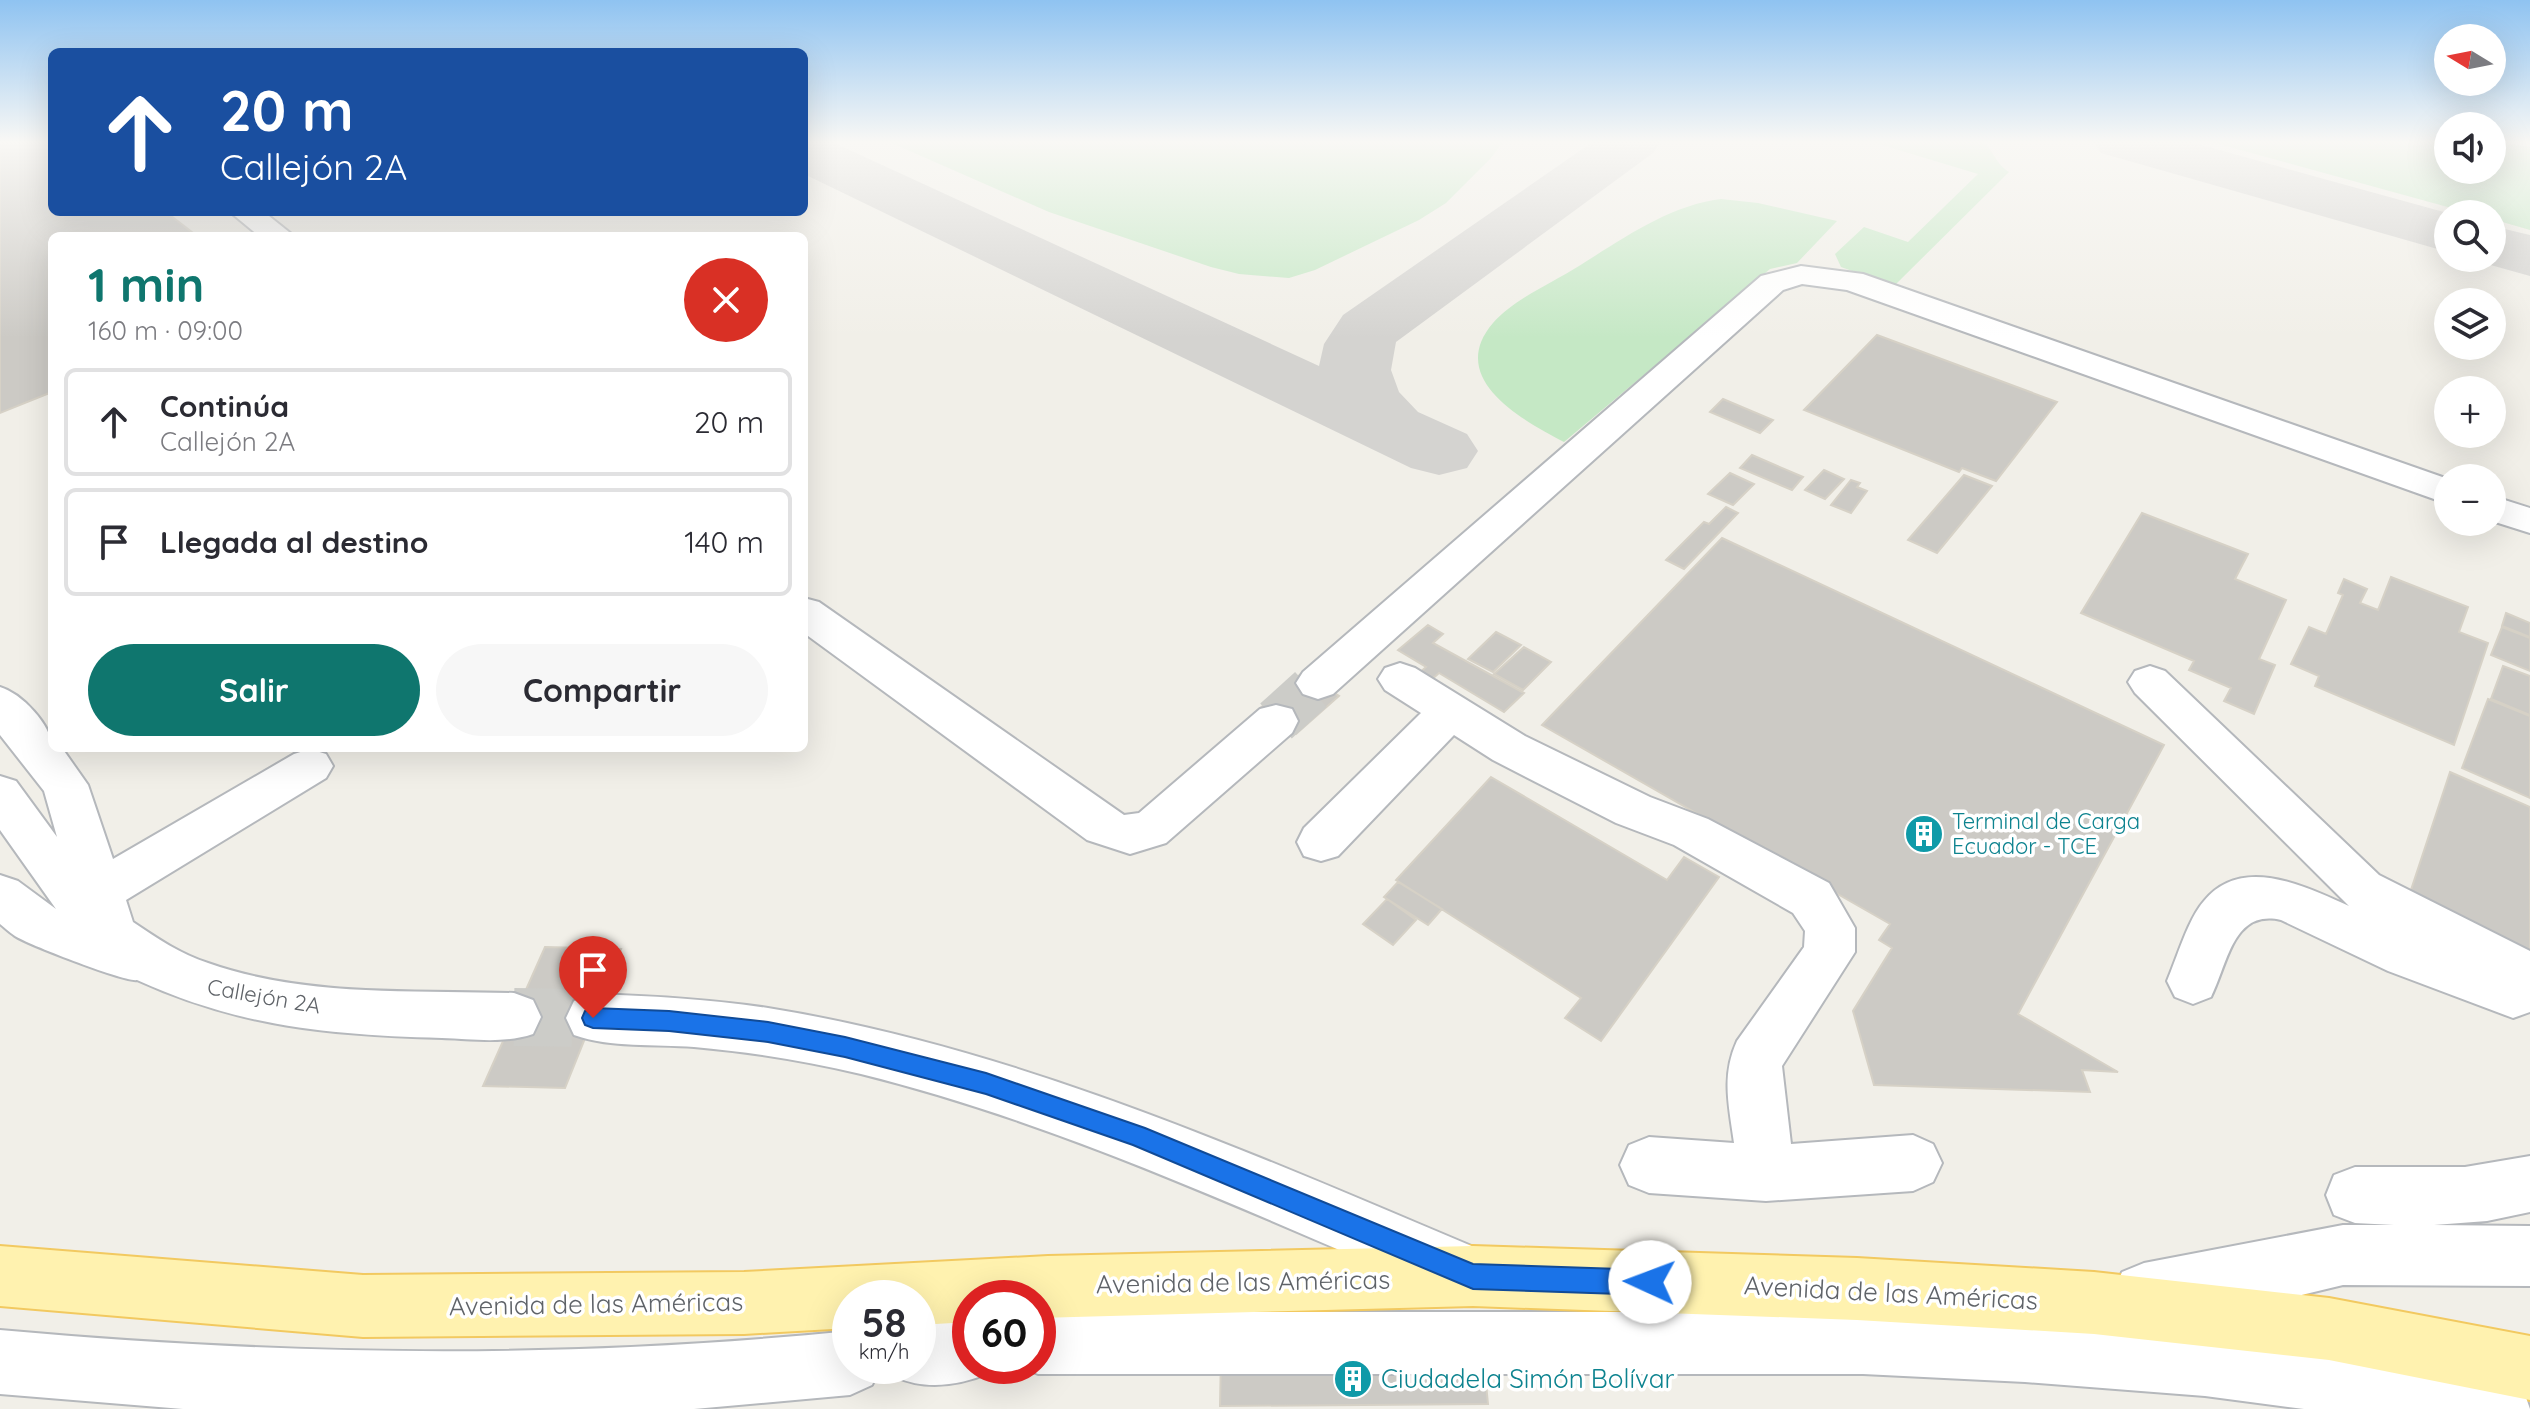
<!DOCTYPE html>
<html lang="es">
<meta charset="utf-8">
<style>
:root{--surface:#fff;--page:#f7f7f7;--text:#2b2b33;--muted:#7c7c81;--line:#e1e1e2;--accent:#0f766e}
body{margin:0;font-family:Quicksand,sans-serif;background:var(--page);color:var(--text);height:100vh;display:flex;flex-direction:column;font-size:30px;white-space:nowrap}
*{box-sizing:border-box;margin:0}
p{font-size:26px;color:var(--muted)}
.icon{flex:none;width:44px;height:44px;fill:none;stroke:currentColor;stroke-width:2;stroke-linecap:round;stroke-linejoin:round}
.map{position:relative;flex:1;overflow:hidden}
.sheet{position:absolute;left:48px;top:232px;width:760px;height:520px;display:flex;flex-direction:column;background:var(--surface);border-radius:12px;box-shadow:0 8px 32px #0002}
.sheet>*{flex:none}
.top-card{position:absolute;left:48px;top:48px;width:760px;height:168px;border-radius:12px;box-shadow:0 8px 32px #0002;background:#1a4fa0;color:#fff;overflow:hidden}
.needle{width:52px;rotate:280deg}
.fabs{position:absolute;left:2434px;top:24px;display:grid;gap:16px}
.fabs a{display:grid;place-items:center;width:72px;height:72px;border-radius:50%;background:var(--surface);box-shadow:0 8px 32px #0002;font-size:40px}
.speed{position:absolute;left:832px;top:1280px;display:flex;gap:16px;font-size:40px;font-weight:700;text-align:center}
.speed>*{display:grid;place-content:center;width:104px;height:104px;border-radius:50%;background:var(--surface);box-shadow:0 8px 32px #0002;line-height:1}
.speed small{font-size:20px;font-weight:400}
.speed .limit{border:12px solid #d22;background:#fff;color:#111}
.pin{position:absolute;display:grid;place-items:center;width:68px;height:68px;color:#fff;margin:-82px -34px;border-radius:50% 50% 50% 0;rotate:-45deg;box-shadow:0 0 8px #0007}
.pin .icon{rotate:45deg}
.me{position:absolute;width:88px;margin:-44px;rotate:272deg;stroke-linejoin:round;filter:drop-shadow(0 0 6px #0008)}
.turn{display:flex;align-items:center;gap:28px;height:168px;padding:0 40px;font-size:36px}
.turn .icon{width:104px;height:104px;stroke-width:2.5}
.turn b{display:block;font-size:56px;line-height:68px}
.round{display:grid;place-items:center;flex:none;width:84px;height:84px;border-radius:42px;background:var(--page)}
.overview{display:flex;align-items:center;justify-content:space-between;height:136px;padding:0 40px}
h1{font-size:48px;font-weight:700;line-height:60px;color:var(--accent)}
.button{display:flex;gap:16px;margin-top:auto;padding:16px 40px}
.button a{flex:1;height:92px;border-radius:48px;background:var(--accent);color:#fff;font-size:32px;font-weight:700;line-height:92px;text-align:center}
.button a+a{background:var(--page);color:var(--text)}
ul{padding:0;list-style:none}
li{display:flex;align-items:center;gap:24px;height:108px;margin:0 16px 12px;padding:0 24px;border:4px solid var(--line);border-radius:12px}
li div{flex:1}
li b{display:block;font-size:30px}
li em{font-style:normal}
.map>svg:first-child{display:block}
.green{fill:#c5e8c5}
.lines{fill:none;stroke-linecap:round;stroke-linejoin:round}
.taxiway{fill:#d4d3d0;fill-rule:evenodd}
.building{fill:#cccac5;stroke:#d6d1c6;stroke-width:2}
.minor-tunnel-far1{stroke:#ccccc8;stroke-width:47;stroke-dasharray:47 23;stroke-linecap:butt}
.minor-tunnel{stroke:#ccccc8;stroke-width:58;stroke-dasharray:58 29;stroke-linecap:butt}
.minor-casing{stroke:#b5b8bc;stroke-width:4}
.major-casing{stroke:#f2c960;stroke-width:4}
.minor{fill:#fff;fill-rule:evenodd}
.major{fill:#fff2af;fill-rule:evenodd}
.route{fill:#1a73e8;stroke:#114b97;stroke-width:2}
.labels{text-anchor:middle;stroke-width:7;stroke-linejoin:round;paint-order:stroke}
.culture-label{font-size:22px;fill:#0d838f;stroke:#fff;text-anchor:start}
.street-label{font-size:22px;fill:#5f6368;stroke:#fff}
.near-street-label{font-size:26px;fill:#5f6368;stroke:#fff}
.near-culture-label{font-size:26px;fill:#0d838f;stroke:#fff;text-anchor:start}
</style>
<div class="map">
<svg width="2530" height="1409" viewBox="0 0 2530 1409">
<rect width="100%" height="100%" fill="#f1efe8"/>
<!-- green -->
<path class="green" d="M887 141H1504L1490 159 1446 203 1419 220 1315 270 1289 278 1239 274 1211 267 1049 212Z
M1869 141H1982C1995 151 1993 161 2009 172L1894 286 1841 267 1835 254 1864 227 1908 242 1978 174Z
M2208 141H2448V170H2492V141L2530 147V230L2492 219V214H2473Z
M1721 199 1758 203 1837 221 1797 263 1770 269 1564 442C1524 421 1445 379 1493 323 1514 299 1552 283 1579 266 1622 239 1670 205 1721 199Z"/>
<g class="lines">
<!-- taxiway -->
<path class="taxiway" d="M804 141H830L1319 366 1324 344 1343 315 1594 141H1661L1653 153 1396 342 1391 370 1399 392 1418 412 1467 434 1478 451 1467 468 1439 475 1411 468 804 174Z
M2093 141H2187L2451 214H2448V252L2101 153Z
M2492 226 2530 235V276L2469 259 2492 258Z"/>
</g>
<!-- building -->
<path class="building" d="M0 141H52V212H166L197 236H52V392L0 413Z
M1877 335 2057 402 1996 481 1962 468 1959 472 1804 410Z
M1723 399 1773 420 1760 433 1710 412Z
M1752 455 1803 477 1792 490 1740 468Z
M1824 470 1844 479 1825 499 1805 490Z
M1730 473 1754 484 1733 505 1708 494Z
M1964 475 1992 486 1937 553 1908 540Z
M1851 480 1860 483 1857 487 1867 491 1851 513 1831 505Z
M1726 507 1738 513 1684 569 1666 560 1704 522 1709 524Z
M2142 513 2248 554 2235 579 2286 600 2259 659 2275 665 2254 714 2224 701 2231 688 2189 670 2194 661 2081 613Z
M1722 538 2164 745 2018 1014 2118 1072 2082 1070 2090 1092 1874 1085 1853 1011 1892 948 1879 940 1890 924 1542 725Z
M2391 577 2468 607 2459 632 2488 643 2454 745 2315 686 2319 676 2291 664 2309 627 2326 634 2343 595 2338 593 2344 579 2367 589 2360 603 2378 610Z
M2506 613 2530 623V637L2502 626Z
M1428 625 1443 634 1433 643 1524 693 1504 712 1439 673 1430 681 1418 674 1426 667 1398 650Z
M2502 627 2530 638V671L2491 655Z
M1496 632 1521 645 1493 672 1468 659Z
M1524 647 1551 662 1523 690 1494 674Z
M2503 666 2530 676V715L2491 699Z
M1302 673 1339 696 1296 734 1258 710Z
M2488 699 2530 716V798L2462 768Z
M2450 772 2530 807V957L2408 899Z
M1491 777 1667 880 1684 857 1719 877 1601 1041 1565 1018 1581 998 1396 880Z
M1398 882 1442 909 1428 925 1384 897Z
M1387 899 1416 920 1393 945 1363 924Z
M545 947 621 949 565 1088 483 1086Z
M1483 1354 1488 1404 1220 1406 1221 1355Z"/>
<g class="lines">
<!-- minor-tunnel-far1 -->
<path class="minor-tunnel-far1" d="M1276 721 1318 683"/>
<!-- minor-tunnel -->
<path class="minor-tunnel" d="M514 1017 593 1018"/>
<!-- minor casing -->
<g class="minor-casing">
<path id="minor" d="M230 212H264L294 236H259Z
M1801 266 1863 274 2448 479V504L1847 290 1802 284 1783 290 1333 694 1318 699 1303 694 1296 683 1303 672 1761 276Z
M2492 496 2530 508V533L2492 521Z
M804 598 819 602 1124 815 1139 813 1260 709 1276 705 1292 709 1298 721 1292 733 1166 843 1130 854 1087 840 804 633Z
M1400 663 1415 668 1525 736 1650 797 1708 819 1829 883 1855 928V952L1782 1066 1791 1144 1913 1135 1933 1144 1942 1163 1933 1182 1913 1191 1766 1201 1649 1193 1629 1185 1620 1165 1629 1145 1649 1137 1734 1143C1729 1106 1721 1076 1737 1041L1804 947 1805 931 1793 913 1674 845 1616 823 1493 760 1454 735 1338 856 1321 861 1304 856 1297 842 1304 828 1421 713 1385 690 1378 679 1385 668Z
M2150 666 2165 671 2379 875 2530 951V1012L2513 1018 2388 971 2281 920C2233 909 2228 963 2211 997L2193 1004 2175 997 2167 981C2177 958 2188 919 2204 901 2242 854 2306 887 2349 906L2135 693 2128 682 2135 671Z
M0 687C21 693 52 725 52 748H62L88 785 113 859 294 754 310 749 326 754 333 766 326 778 126 900 133 922C157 938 180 954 208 963 304 997 414 990 514 993L533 1000 541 1017 533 1034C504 1044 472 1039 442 1038 330 1035 240 1027 137 980 127 983 27 944 15 936 9 932 5 928 0 924V875L18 881 56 909 0 830V776L16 781 57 837 44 791 0 735Z
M593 994C651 996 710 999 768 1008 1017 1048 1250 1153 1481 1250L1490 1271 1481 1292 1460 1301C1262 1219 1070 1126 861 1074 806 1061 750 1052 694 1047 655 1044 611 1048 574 1035L566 1018 574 1001Z
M2530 1156V1212L2487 1221 2434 1225 2530 1226V1286L2343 1285 2289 1298 2144 1325 2122 1316 2113 1294 2122 1272 2144 1263 2343 1225H2394L2355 1223 2334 1215 2326 1195 2334 1175 2355 1167H2465Z
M1038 1312H1863L2025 1318 2205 1332 2341 1350 2499 1377 2522 1386 2530 1409H2304L2205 1396 2025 1382 1863 1374H1038L1018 1366H1038Z
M970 1318V1366H995L992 1372C961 1385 927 1391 896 1377L891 1366H918V1323Z
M0 1330C289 1356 561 1360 850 1331V1366H881L872 1385 850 1395 694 1409H183L0 1394Z"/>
</g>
<!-- major casing -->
<g class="major-casing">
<path id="major" d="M0 1246 363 1275 744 1272 1048 1256 1473 1246 1857 1258 2094 1272 2329 1298 2530 1336V1400L2329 1360 2094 1334 1857 1320 1473 1306 1038 1318V1298H970V1322L918 1325V1298H850V1328L744 1334 363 1337 0 1306Z"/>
</g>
<!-- minor -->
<use href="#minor" class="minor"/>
<!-- major -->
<use href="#major" class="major"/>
</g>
<!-- sky -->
<linearGradient id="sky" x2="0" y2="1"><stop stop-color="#8fc3f1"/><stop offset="0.42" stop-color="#f9f8f5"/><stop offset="1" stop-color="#f9f8f5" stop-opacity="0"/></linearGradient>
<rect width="2530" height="338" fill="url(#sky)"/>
<!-- route -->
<path class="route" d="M593 1008 669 1011 768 1022 845 1037 986 1073 1145 1128 1473 1264 1650 1270 1659 1273 1663 1282 1659 1291 1650 1295 1473 1289 1133 1145 986 1094 845 1057 768 1042 669 1031 593 1028 585 1025 582 1018 585 1011Z"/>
<!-- icons -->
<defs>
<g id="building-disc" transform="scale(2)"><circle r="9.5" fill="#0f9aa8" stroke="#fff"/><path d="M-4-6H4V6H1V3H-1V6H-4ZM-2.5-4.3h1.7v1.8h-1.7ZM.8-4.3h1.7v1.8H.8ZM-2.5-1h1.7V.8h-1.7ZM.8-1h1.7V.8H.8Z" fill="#fff"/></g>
</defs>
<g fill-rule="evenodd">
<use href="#building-disc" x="1924" y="834"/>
<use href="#building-disc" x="1353" y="1379"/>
</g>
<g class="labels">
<!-- culture labels -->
<g class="culture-label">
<text x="1952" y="829">Terminal de Carga<tspan x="1952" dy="25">Ecuador - TCE</tspan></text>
</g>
<!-- street labels -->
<g class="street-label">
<text transform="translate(264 996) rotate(10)" y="8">Callejón 2A</text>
</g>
<!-- near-street labels -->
<g class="near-street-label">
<text transform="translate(1243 1282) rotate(-1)" y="9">Avenida de las Américas</text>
<text transform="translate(1891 1293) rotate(3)" y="9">Avenida de las Américas</text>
<text transform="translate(596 1304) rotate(-1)" y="9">Avenida de las Américas</text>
</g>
<!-- near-culture labels -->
<g class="near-culture-label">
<text x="1381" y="1388">Ciudadela Simón Bolívar</text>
</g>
</g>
</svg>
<div class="fabs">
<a><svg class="needle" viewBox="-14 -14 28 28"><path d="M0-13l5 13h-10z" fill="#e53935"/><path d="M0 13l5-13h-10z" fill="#7c7c81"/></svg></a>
<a><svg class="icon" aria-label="sound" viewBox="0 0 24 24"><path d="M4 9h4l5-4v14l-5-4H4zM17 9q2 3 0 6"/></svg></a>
<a><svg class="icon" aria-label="search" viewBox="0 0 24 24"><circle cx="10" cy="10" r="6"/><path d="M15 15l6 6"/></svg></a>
<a><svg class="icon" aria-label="layers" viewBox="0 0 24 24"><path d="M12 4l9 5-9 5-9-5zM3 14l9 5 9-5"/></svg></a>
<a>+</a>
<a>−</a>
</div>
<div class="speed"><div>58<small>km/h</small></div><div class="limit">60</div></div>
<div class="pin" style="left:593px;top:1018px;background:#d93025"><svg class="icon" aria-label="arrive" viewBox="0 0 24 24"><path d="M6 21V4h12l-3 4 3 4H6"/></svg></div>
<svg class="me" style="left:1650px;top:1282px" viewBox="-20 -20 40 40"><circle r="19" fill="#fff"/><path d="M0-13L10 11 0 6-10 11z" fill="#1a73e8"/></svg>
<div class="top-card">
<div class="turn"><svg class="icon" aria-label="ahead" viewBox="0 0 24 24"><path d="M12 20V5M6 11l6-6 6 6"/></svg><div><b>20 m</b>Callejón 2A</div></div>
</div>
<section class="sheet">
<div class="overview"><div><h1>1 min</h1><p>160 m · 09:00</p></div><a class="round" style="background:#d93025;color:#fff"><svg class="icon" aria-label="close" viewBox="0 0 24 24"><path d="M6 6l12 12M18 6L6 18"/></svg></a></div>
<ul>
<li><svg class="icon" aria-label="ahead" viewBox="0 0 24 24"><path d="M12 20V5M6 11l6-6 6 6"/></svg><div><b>Continúa</b><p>Callejón 2A</p></div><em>20 m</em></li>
<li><svg class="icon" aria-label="arrive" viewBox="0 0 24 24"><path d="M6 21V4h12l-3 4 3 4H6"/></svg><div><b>Llegada al destino</b></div><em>140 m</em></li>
</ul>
<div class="button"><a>Salir</a><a>Compartir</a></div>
</section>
</div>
